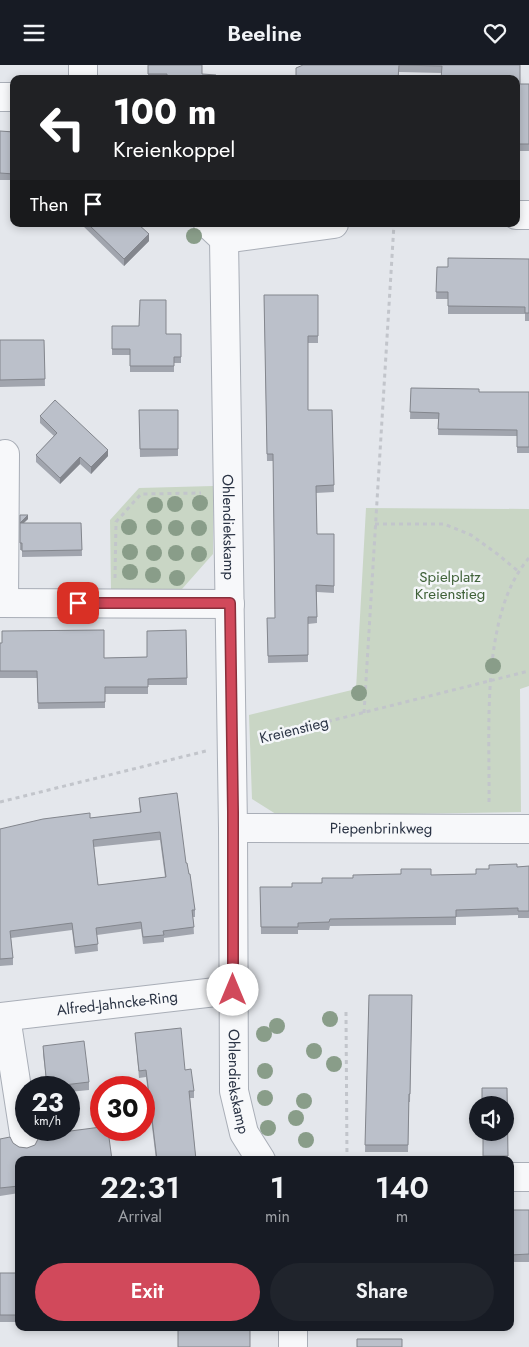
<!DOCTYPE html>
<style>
:root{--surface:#171b24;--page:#20242c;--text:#f1f3f6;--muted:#9ea1a6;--accent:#d1495b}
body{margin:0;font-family:Jost,sans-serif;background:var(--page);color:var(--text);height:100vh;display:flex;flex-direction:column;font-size:19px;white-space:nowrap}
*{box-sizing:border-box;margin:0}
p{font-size:16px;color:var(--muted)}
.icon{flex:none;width:28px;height:28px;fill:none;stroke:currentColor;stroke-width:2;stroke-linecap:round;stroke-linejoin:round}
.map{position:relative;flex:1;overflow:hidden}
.panel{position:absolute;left:15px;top:1091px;width:499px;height:175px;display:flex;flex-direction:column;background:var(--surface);border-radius:10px;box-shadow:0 2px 8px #0003}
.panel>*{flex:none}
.guide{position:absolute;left:10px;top:10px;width:510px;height:152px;border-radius:10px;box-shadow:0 2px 8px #0003;background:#202124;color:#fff;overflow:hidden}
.tools{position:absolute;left:469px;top:1031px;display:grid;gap:10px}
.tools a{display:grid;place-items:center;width:45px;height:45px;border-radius:50%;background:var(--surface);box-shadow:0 2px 8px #0003;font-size:25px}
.speed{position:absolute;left:15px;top:1011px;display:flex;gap:10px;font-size:25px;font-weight:700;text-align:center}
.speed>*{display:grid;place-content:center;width:65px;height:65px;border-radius:50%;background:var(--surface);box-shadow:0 2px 8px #0003;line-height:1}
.speed small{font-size:12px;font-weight:400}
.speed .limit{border:8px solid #d22;background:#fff;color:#111}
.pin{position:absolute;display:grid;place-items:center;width:42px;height:42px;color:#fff;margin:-21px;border-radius:10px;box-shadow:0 2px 8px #0006}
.me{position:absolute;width:55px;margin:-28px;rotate:0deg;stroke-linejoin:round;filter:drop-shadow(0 0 4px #0008)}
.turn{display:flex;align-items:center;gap:18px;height:105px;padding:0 20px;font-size:22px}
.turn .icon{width:65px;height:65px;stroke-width:2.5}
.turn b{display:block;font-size:35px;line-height:42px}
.then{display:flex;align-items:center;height:48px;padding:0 20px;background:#0003;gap:10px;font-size:19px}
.eta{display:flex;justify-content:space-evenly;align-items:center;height:85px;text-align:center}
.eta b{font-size:30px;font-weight:600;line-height:35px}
.cta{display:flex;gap:10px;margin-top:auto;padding:10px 20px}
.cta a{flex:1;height:58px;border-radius:30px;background:var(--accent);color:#fff;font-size:20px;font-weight:600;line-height:58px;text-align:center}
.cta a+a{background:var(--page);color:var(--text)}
header{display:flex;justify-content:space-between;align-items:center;height:65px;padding:0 20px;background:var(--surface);font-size:22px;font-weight:600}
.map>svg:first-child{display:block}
.green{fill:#c9d6c5}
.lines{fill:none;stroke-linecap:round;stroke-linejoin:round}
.minor-casing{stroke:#a9aeb7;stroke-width:30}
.path{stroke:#c2c5cb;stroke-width:3;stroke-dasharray:4 4;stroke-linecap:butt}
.minor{stroke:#f7f8fa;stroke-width:28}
.tree{fill:#899d89}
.wall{fill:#a1a5ae;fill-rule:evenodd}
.shaded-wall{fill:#83868d}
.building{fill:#bbc0ca;stroke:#83868d;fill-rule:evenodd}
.route-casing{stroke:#882f3b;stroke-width:12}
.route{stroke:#d1495b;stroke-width:9}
.labels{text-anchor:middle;stroke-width:5;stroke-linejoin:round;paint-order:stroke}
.street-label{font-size:15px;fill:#2b3445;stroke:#f4f6f9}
.park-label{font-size:15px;fill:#3f6138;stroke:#f4f6f9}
</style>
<header><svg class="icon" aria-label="menu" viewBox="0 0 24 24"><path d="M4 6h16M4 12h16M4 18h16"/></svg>Beeline<svg class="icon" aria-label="heart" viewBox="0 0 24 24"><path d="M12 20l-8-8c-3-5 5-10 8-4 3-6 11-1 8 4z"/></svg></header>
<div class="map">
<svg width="529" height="1282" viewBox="0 0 529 1282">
<rect width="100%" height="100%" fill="#e4e7ec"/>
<!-- green -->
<path class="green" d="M213 421V489L182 524 111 526 110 455 139 423Z
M366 443 529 444V621L520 624 521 747 279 751 252 734 249 650 356 624Z"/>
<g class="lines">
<!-- minor casing -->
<g class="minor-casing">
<g id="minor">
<path d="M83 14V0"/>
<path d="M0 32H14"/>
<path d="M516 150H529"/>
<path id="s1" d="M208 159 224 174 233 763 234 1026 244 1068 261 1095"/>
<path d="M224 174 334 159"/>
<path d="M0 538 230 539"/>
<path d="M4 538 5 389"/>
<path id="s2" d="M233 763 529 764"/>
<path id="s3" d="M0 952 233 925"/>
<path d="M6 952 25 1075"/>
<path d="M510 1112H529"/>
<path d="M293 1262V1282"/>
</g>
</g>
<!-- path -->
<path class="path" d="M431 14 432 0
M375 459H444L471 470 496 488 518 506
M115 513 116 457 141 429 201 428
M364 648 394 159
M258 674 529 606
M0 737 206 686
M489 737C490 665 480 549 529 493
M346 947 347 1095"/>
<!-- minor -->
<use href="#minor" class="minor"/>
</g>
<!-- trees -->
<g class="tree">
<circle cx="194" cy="171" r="8"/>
<circle cx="200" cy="438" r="8"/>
<circle cx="175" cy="439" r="8"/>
<circle cx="155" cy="440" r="8"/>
<circle cx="129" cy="462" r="8"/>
<circle cx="154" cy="462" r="8"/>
<circle cx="176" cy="463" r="8"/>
<circle cx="199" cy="463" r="8"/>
<circle cx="130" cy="487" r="8"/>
<circle cx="154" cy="488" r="8"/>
<circle cx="176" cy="488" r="8"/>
<circle cx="199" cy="489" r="8"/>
<circle cx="130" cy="507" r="8"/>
<circle cx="153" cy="510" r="8"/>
<circle cx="177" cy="513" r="8"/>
<circle cx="493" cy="601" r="8"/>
<circle cx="359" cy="628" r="8"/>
<circle cx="330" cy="954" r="8"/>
<circle cx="277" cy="961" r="8"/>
<circle cx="264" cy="969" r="8"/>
<circle cx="314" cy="986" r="8"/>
<circle cx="334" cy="999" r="8"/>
<circle cx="265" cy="1006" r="8"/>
<circle cx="265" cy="1033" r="8"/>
<circle cx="304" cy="1036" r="8"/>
<circle cx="296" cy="1053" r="8"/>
<circle cx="268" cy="1063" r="8"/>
<circle cx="306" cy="1075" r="8"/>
</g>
<!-- wall -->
<path class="wall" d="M148 0 202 9 216 14H148Z
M303 0H520V19H529V86H516V14L441 8 399 7Z
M0 66 14 67V115H0Z
M81 159H138L149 176 124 201Z
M529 194V256H525V249H448V234H436L437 202H448Z
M264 230H318V278H308V345H332L334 427 316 428 317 469H334V528L317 527V558L308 559V597L268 598 267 553H275L273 396H267Z
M112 261 166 269H181V298H174V307H130V290H112Z
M0 275H44L45 321 0 322Z
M411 323 479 327H529V388H517V371L438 370V354H410Z
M139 345H178V391L140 392Z
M40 351 108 391 91 409 80 399 60 419 36 397V390L54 371 40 358Z
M20 450 28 454 24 458H81L82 491 22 492V485H20Z
M186 565 187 620H148V629H105V643L38 644 37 613H0V578L104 593 147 592Z
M139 733 186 798 189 809 195 845V852H193L194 869 164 873V877L143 879 141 864 97 870 98 886 75 889 72 865 11 873 13 893V900L0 901V764L140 747ZM160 775 165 812 98 820 94 782Z
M529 801V853H518V850L456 852V860L330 861 329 865H298V869H261L260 822H292L353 813 431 810 476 809 517 802Z
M369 930H412L410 1037H409L408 1087H365Z
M135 968 185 1005 194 1026V1033H190L196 1095H156L146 1012 139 1013Z
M43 981 89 1017V1025L69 1027V1022H47L43 989Z
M507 1023 508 1095H483V1068Z
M101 1062 19 1095V1128L0 1131V1074L13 1078 19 1082 27 1083Z
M510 1145H529V1197H510Z
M0 1208H19V1257H0Z"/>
<!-- shaded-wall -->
<path class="shaded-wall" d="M149 169V176L124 201V194Z
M108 385V391L91 409V402Z
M80 392V399L60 419V413Z
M28 450V454L20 461V458Z"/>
<!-- building -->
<path class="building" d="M148 0H202V9L216 10V14H167V9H148Z
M303 0H520V19H529V79H516V14H441L442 1 399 0 398 14H296V3Z
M0 66 14 67V109L0 108Z
M88 159H138L149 169 124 194Z
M448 193 529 194V248H525V242L448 241V227H436L437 202H448Z
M264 230H318V271H308V345H332L334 420 316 421 317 469H334V521L316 520 317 552H308V590L268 591 267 553H275L273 389H267Z
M140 235H166V269H181V292H174V301H130V284H112V261H139Z
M0 275H44L45 314 0 315Z
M411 323 479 324V327H529V382H517V365L438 364 439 348 410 347Z
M55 335 108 385 91 402 80 392 60 413 36 390 57 368 40 351Z
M139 345H178V384H140Z
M20 450H28L20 458Z
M20 458H81L82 485 22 486V478H20Z
M104 565V593L147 592V566L186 565 187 613 148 614V622H105V637L38 638 37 606H0V578H2V566Z
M177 728 186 798H187L189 809H190L195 845H192L194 862 163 866 164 870 143 872 141 857 96 863 98 879 75 882 72 858 10 866 13 893 0 894V764L43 754 90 748V753L141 747 139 733ZM160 767 166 812 98 820 93 775Z
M517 799V802L529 801V846H518V843L456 845V852L330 854 329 857 298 858V862H261L260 822H292V818H322V813H353V810L401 809V804H431V810L476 809V804H489V800Z
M369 930H412L410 1029H409L408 1080H365Z
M181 963 185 1005 191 1004 194 1026H189L196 1095H157L146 1005 139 1006 135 968Z
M84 976 89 1017 47 1022 43 981Z
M482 1023H507L508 1091H483V1068H505V1040H482Z
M101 1062V1065H108L112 1095H19V1121L0 1123V1074L10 1072 13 1078 19 1082 27 1083 35 1080 40 1070Z
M510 1145H529V1189L510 1190Z
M0 1208H19V1250H0Z
M178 1262H250V1282H178Z
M357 1274H402V1282H357Z"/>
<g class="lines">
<!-- route casing -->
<g class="route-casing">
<path id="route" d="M78 538H230L233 747V925"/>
</g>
<!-- route -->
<use href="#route" class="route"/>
</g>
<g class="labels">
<!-- street labels -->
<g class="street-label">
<text dy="5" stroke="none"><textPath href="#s1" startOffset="310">Ohlendiekskamp</textPath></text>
<text transform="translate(294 665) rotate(-14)" y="5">Kreienstieg</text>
<text dy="5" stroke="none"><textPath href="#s2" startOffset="148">Piepenbrinkweg</textPath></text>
<text dy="5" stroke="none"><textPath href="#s3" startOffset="118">Alfred-Jahncke-Ring</textPath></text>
<text dy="5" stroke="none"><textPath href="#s1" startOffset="865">Ohlendiekskamp</textPath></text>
</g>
<!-- park labels -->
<g class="park-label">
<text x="450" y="517">Spielplatz<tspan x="450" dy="17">Kreienstieg</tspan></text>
</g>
</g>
</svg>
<div class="tools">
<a><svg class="icon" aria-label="sound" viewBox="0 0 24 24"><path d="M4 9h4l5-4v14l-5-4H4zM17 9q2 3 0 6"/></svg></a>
</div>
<div class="speed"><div>23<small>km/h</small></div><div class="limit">30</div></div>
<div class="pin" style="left:78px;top:538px;background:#d93025"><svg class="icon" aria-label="arrive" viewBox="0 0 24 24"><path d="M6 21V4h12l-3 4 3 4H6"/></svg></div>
<svg class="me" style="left:233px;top:925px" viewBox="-20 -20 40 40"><circle r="19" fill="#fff"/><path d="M0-13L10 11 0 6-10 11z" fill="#d1495b"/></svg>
<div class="guide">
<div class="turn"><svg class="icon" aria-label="left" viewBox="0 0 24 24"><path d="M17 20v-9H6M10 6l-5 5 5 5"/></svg><div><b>100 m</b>Kreienkoppel</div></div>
<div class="then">Then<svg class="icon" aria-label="arrive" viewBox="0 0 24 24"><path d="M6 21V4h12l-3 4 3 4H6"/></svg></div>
</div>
<section class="panel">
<div class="eta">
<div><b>22:31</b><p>Arrival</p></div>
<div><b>1</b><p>min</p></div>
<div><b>140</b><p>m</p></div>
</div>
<div class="cta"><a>Exit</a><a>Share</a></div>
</section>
</div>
